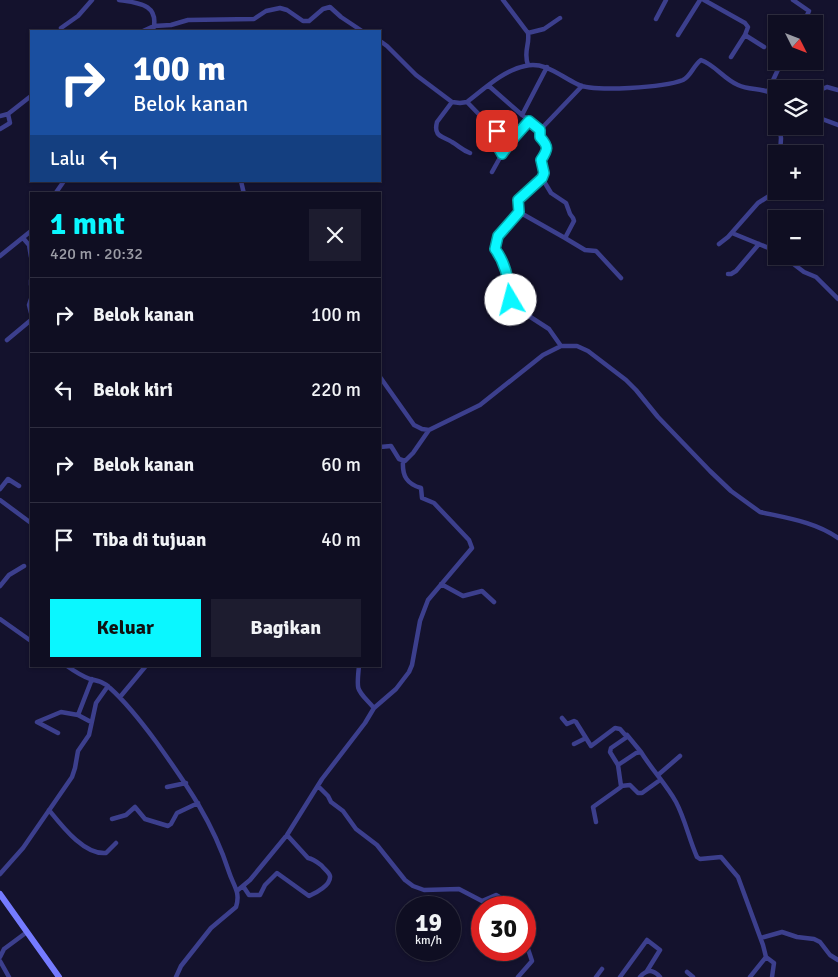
<!DOCTYPE html>
<html lang="id">
<meta charset="utf-8">
<style>
:root{--surface:#0f0e22;--page:#1d1c2f;--text:#f1f3f6;--muted:#9b9ca5;--line:#2f2e40;--accent:#0af7ff}
body{margin:0;font-family:Signika,sans-serif;background:var(--page);color:var(--text);height:100vh;display:flex;flex-direction:column;font-size:19px;white-space:nowrap}
*{box-sizing:border-box;margin:0}
p{font-size:16px;color:var(--muted)}
.icon{flex:none;width:28px;height:28px;fill:none;stroke:currentColor;stroke-width:2;stroke-linecap:round;stroke-linejoin:round}
.map{position:relative;flex:1;overflow:hidden}
.side{position:absolute;left:30px;top:192px;width:351px;height:475px;display:flex;flex-direction:column;background:var(--surface);border-radius:0px;box-shadow:0 1px 4px #0004,0 0 0 1px var(--line)}
.side>*{flex:none}
.top-card{position:absolute;left:30px;top:30px;width:351px;height:152px;border-radius:0px;box-shadow:0 1px 4px #0004,0 0 0 1px var(--line);background:#1a4fa0;color:#fff;overflow:hidden}
.needle{width:32px;rotate:132deg}
.buttons{position:absolute;left:768px;top:15px;display:grid;gap:10px}
.buttons a{display:grid;place-items:center;width:55px;height:55px;border-radius:0px;background:var(--surface);box-shadow:0 1px 4px #0004,0 0 0 1px var(--line);font-size:25px}
.speed{position:absolute;left:396px;top:896px;display:flex;gap:10px;font-size:25px;font-weight:700;text-align:center}
.speed>*{display:grid;place-content:center;width:65px;height:65px;border-radius:50%;background:var(--surface);box-shadow:0 1px 4px #0004,0 0 0 1px var(--line);line-height:1}
.speed small{font-size:12px;font-weight:400}
.speed .limit{border:8px solid #d22;background:#fff;color:#111}
.pin{position:absolute;display:grid;place-items:center;width:42px;height:42px;color:#fff;margin:-21px;border-radius:10px;box-shadow:0 2px 8px #0006}
.me{position:absolute;width:55px;margin:-28px;rotate:352deg;stroke-linejoin:round;filter:drop-shadow(0 0 4px #0008)}
.turn{display:flex;align-items:center;gap:18px;height:105px;padding:0 20px;font-size:22px}
.turn .icon{width:65px;height:65px;stroke-width:2.5}
.turn b{display:block;font-size:35px;line-height:42px}
.then{display:flex;align-items:center;height:48px;padding:0 20px;background:#0003;gap:10px;font-size:19px}
.round{display:grid;place-items:center;flex:none;width:52px;height:52px;border-radius:0px;background:var(--page)}
.headline{display:flex;align-items:center;justify-content:space-between;height:85px;padding:0 20px}
h1{font-size:30px;font-weight:800;line-height:38px;color:var(--accent)}
.button{display:flex;gap:10px;margin-top:auto;padding:10px 20px}
.button a{flex:1;height:58px;border-radius:0px;background:var(--accent);color:#111;font-size:20px;font-weight:800;line-height:58px;text-align:center}
.button a+a{background:var(--page);color:var(--text)}
ul{padding:0;list-style:none}
li{display:flex;align-items:center;gap:15px;height:75px;padding:0 20px;border-top:1px solid var(--line)}
li div{flex:1}
li b{display:block;font-size:19px}
li em{font-style:normal}
.map>svg:first-child{display:block}
.lines{fill:none;stroke-linecap:round;stroke-linejoin:round}
.street{stroke:#3c3f8d;stroke-width:4.5}
.secondary{stroke:#757bff;stroke-width:6}
.route-casing{stroke:#06a1a6;stroke-width:12}
.route{stroke:#0af7ff;stroke-width:9}
</style>
<div class="map">
<svg width="838" height="977" viewBox="0 0 838 977">
<rect width="100%" height="100%" fill="#14122d"/>
<g class="lines">
<!-- street -->
<path class="street" d="M119 0C139 3 160 4 153 31
M503 0 528 33C530 45 523 51 528 65
M704 0 745 23 748 27 745 35 731 57
M793 0 809 11 803 24
M656 19 666 0
M61 28 78 16 92 0
M143 31 154 26 171 25 188 20 254 19 266 11 280 8 287 10 303 21H309L323 9 330 7 341 17 362 31
M528 33 544 29 560 18
M678 35 700 0
M745 35 764 47
M380 41 387 46 416 75 452 102 460 103 467 102C484 89 504 70 525 66 545 61 560 76 577 84 594 93 665 87 683 80 691 76 693 66 701 60 715 65 724 79 738 85 751 91 764 87 776 96
M489 86 522 115 541 129 540 137C549 147 548 149 541 160L544 173 542 178 551 193 566 203 570 214 573 218 574 221 565 238 585 250 596 251 621 278
M804 89 808 82 820 90 827 87 838 90
M768 91 782 61
M452 102 437 122C433 137 443 136 452 142 459 146 462 150 470 153
M467 102 501 137 498 147 502 154 492 172
M522 115 547 67
M0 116 8 114 31 96
M814 116 838 125
M779 126 781 138 780 154
M0 129 10 123 8 114
M541 129 582 86
M502 154 529 121
M542 178 517 200 519 212 498 236 495 249 501 257 506 270 510 283 511 300 515 307 549 329 561 346
M241 181 244 194
M55 194 64 181
M519 212 565 238
M732 233 776 251
M23 238 29 245 31 257
M719 244 728 237 758 203 777 191
M0 256 31 231
M783 256 804 272 816 277 838 299
M728 274H731L736 271 759 244
M31 280V285
M31 299 29 305 31 313
M7 340 31 320
M380 377 414 425 422 429 429 430 480 405 543 355 561 346H577L588 351 626 380 636 390 658 417 710 471 731 491 760 512C787 518 816 522 838 538
M380 447 391 446 399 459 405 461 413 453 429 430
M0 489 8 479 19 486
M0 500 31 523
M441 584 463 596 482 591 494 602
M0 586 9 575 24 566
M0 619 31 641
M67 666C74 671 82 676 90 679 98 681 104 682 110 688 128 704 143 724 157 743 187 785 213 822 229 872 233 885 241 892 236 907L211 928 181 966 176 977
M359 666C356 693 357 689 374 708
M120 697 145 667
M78 715 91 722
M562 718 567 724 574 721 576 722 591 746 615 728 620 729 627 737 611 748 610 752 618 765
M58 733 37 722 61 712 78 715 92 679
M627 735 641 752
M574 744 586 738
M658 775 680 756
M660 780 642 793H638L630 785 621 786 618 765 636 753 641 752C652 770 666 784 676 802 685 819 689 839 697 857L700 859 721 857 738 877 763 945 766 957 774 963 772 977
M318 786 328 796 331 802 343 811 356 829 377 845 405 880 413 886 424 890 459 889 482 901 496 895 501 898 505 908
M167 787 186 783
M49 810C62 826 84 855 106 853L116 843
M112 819 126 815 135 807 145 819 168 826 171 824 177 813 198 803
M596 822 593 807 621 787
M0 874 23 848 72 777 75 768 78 751 89 735 96 703 108 686
M243 886 249 895H260L265 885 277 873 309 896C316 893 331 885 330 876 329 872 324 869 322 866 317 862 314 859 308 858L287 835
M238 890 250 880 287 835 322 779 365 723 374 708 396 689 409 672 412 665 420 621 428 600 472 548 469 540 434 503 422 498 421 488C407 484 402 476 403 461
M761 938 782 932 797 937 814 939 820 942 830 955 838 960
M0 957 4 949 27 932
M0 961 9 977
M687 972 693 977
M518 977 532 961 525 940
M596 977 602 969
M620 977 647 940 660 950 647 971
M640 977C647 969 653 969 660 977
M750 977 766 957"/>
<!-- secondary -->
<path class="secondary" d="M0 894 59 977"/>
</g>
<g class="lines">
<!-- route casing -->
<g class="route-casing">
<path id="route" d="M497 131 502 138 498 147 502 154 512 140 529 121 540 130V137C549 147 548 149 541 160L544 173 542 178 518 200 519 212 498 236 495 249C507 265 508 281 511 300"/>
</g>
<!-- route -->
<use href="#route" class="route"/>
</g>
</svg>
<div class="buttons">
<a><svg class="needle" viewBox="-14 -14 28 28"><path d="M0-13l5 13h-10z" fill="#e53935"/><path d="M0 13l5-13h-10z" fill="#9b9ca5"/></svg></a>
<a><svg class="icon" aria-label="layers" viewBox="0 0 24 24"><path d="M12 4l9 5-9 5-9-5zM3 14l9 5 9-5"/></svg></a>
<a>+</a>
<a>−</a>
</div>
<div class="speed"><div>19<small>km/h</small></div><div class="limit">30</div></div>
<div class="pin" style="left:497px;top:131px;background:#d93025"><svg class="icon" aria-label="arrive" viewBox="0 0 24 24"><path d="M6 21V4h12l-3 4 3 4H6"/></svg></div>
<svg class="me" style="left:511px;top:300px" viewBox="-20 -20 40 40"><circle r="19" fill="#fff"/><path d="M0-13L10 11 0 6-10 11z" fill="#0af7ff"/></svg>
<div class="top-card">
<div class="turn"><svg class="icon" aria-label="right" viewBox="0 0 24 24"><path d="M7 20v-9h11M14 6l5 5-5 5"/></svg><div><b>100 m</b>Belok kanan</div></div>
<div class="then">Lalu<svg class="icon" aria-label="left" viewBox="0 0 24 24"><path d="M17 20v-9H6M10 6l-5 5 5 5"/></svg></div>
</div>
<section class="side">
<div class="headline"><div><h1>1 mnt</h1><p>420 m · 20:32</p></div><a class="round"><svg class="icon" aria-label="close" viewBox="0 0 24 24"><path d="M6 6l12 12M18 6L6 18"/></svg></a></div>
<ul>
<li><svg class="icon" aria-label="right" viewBox="0 0 24 24"><path d="M7 20v-9h11M14 6l5 5-5 5"/></svg><div><b>Belok kanan</b></div><em>100 m</em></li>
<li><svg class="icon" aria-label="left" viewBox="0 0 24 24"><path d="M17 20v-9H6M10 6l-5 5 5 5"/></svg><div><b>Belok kiri</b></div><em>220 m</em></li>
<li><svg class="icon" aria-label="right" viewBox="0 0 24 24"><path d="M7 20v-9h11M14 6l5 5-5 5"/></svg><div><b>Belok kanan</b></div><em>60 m</em></li>
<li><svg class="icon" aria-label="arrive" viewBox="0 0 24 24"><path d="M6 21V4h12l-3 4 3 4H6"/></svg><div><b>Tiba di tujuan</b></div><em>40 m</em></li>
</ul>
<div class="button"><a>Keluar</a><a>Bagikan</a></div>
</section>
</div>
